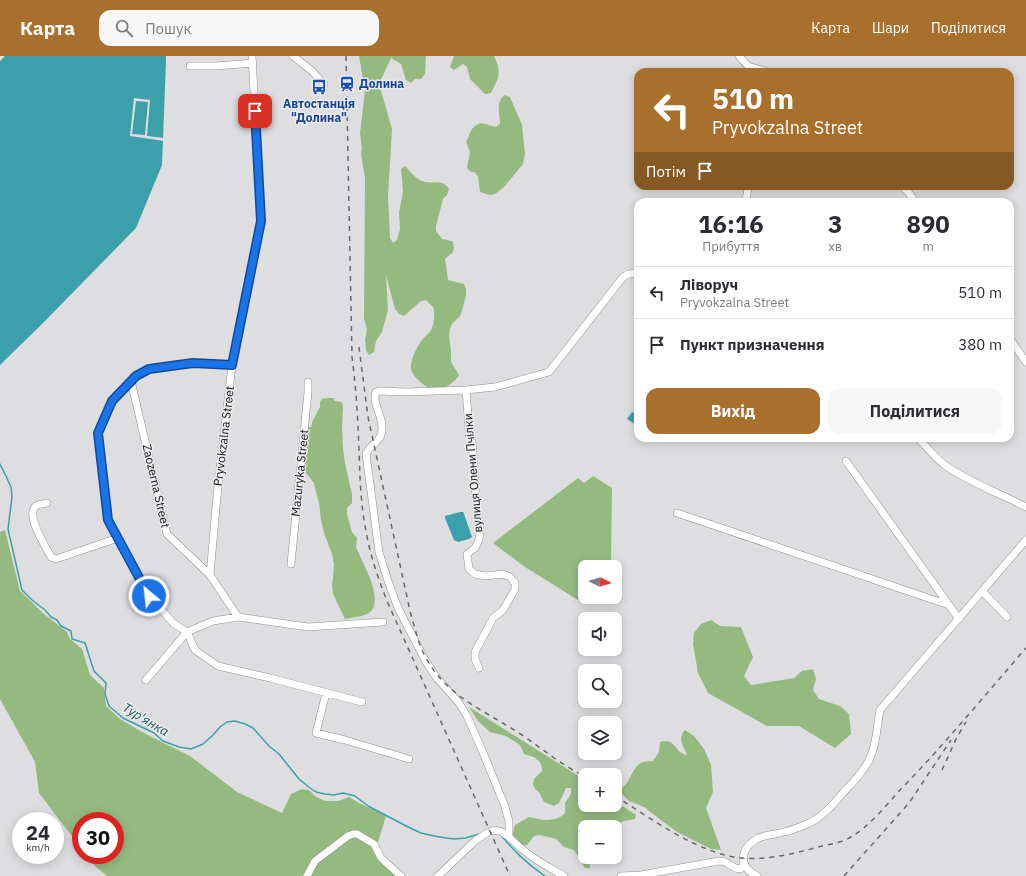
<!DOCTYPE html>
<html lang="uk">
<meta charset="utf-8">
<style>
:root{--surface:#fff;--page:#f7f7f7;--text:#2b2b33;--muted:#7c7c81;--line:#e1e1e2;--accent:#a86f2d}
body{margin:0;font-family:"IBM Plex Sans",sans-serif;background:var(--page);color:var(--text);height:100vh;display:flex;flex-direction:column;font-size:15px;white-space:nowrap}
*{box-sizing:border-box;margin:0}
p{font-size:13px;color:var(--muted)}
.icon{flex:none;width:22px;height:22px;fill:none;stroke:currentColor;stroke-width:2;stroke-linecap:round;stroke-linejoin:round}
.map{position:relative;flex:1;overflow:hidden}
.side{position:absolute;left:634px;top:142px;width:380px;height:244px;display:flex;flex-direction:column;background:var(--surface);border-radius:12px;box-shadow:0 2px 10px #0003}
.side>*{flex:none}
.top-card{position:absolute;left:634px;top:12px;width:380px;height:122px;border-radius:12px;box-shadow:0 2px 10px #0003;background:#a86f2d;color:#fff;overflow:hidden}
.needle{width:26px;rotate:95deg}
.fabs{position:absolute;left:578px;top:504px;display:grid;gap:8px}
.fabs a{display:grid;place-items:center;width:44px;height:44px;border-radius:8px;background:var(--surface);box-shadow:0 2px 10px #0003;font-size:20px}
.speed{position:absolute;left:12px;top:756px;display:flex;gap:8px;font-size:20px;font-weight:700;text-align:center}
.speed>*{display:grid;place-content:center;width:52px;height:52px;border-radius:50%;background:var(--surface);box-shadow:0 2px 10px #0003;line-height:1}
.speed small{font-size:10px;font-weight:400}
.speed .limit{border:6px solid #d22;background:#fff;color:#111}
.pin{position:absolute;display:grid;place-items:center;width:34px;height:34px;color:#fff;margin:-17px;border-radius:8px;box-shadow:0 2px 6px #0006}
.me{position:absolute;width:44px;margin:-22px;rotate:332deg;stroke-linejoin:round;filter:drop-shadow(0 0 3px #0008)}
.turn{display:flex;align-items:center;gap:14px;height:84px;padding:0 12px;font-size:18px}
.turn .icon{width:52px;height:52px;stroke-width:2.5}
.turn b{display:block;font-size:28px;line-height:34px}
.then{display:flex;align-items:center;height:38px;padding:0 12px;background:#0003;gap:8px;font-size:15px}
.eta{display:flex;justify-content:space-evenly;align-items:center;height:68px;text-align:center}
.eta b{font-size:24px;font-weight:700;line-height:28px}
.cta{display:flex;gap:8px;margin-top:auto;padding:8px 12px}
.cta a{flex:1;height:46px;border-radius:12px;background:var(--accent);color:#fff;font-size:16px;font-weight:700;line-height:46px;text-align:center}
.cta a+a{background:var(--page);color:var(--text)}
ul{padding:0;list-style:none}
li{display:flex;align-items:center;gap:12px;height:52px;padding:0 12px;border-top:1px solid var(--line)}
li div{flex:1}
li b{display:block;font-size:15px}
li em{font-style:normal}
header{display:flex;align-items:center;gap:24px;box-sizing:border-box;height:56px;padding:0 20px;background:var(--accent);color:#fff}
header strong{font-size:19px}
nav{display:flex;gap:22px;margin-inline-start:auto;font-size:14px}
.search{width:280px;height:36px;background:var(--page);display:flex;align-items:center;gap:10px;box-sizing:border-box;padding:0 14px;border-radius:12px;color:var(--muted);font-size:15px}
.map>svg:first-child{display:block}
.green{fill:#94ba80}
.water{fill:#3ca0ab}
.pier{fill:#dedee1;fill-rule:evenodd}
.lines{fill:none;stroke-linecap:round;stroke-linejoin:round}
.stream{stroke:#3ca0ab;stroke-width:1.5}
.minor-casing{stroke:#909092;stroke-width:8}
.minor{stroke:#fff;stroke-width:7}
.rail{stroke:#68686a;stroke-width:1.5;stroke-dasharray:5 5;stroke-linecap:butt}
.route-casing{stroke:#114b97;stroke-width:10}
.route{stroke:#1a73e8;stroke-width:7}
.labels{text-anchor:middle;stroke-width:3;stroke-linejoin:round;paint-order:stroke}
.transit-label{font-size:12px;font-weight:bold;fill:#164399;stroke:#ebecee;text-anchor:start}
.street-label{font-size:12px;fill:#151516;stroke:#ebecee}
.water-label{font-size:13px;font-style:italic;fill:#225960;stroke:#ebecee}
</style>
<header>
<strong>Карта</strong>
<div class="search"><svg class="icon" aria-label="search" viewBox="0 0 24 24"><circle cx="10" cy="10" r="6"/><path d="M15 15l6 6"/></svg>Пошук</div>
<nav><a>Карта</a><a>Шари</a><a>Поділитися</a></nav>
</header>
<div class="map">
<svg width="1026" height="820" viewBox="0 0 1026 820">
<rect width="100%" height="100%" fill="#dedee1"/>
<!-- green -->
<path class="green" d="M359 0H426L425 18 421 23H415L411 27 406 24 401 8 391 2 379 28 392 73 388 140 390 182 393 187 397 184 400 173 399 157 403 135 401 113 405 110C410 115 416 123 422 125 433 129 442 122 449 133L447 139 443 143 436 170V175L442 183 452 185C457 195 452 197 445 203L448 224 464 228 466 233V239L462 255 460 260 452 268 450 273 449 279 451 295V306L459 319C456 325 444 334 436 334 427 333 413 322 411 313 410 305 417 290 422 284 425 280 430 277 432 272 434 268 435 255 433 251 431 249 428 246 426 244L421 245 404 260 399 258 395 253 386 219 388 254 382 276 376 285 374 296 369 299 366 294 365 284 367 273 364 263 365 122 361 98 362 93 360 77 365 34Z
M454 0H494C502 17 499 21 491 37L485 38 470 23 467 11 463 8 454 14 450 11Z
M505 39 510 41 522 69 525 98 523 108 504 131 495 138 490 139 480 136 478 120 474 116H471L467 112 470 96 466 86C469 82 469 77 472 73 474 70 478 68 481 67L496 71 500 68C500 57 495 46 505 39Z
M328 342H333L335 345 341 346 343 349 342 371 343 393 345 407 352 438V447L347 452V458L352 476 357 482C357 485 356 489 356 491 357 494 359 497 360 500 366 513 384 546 369 557 365 560 351 562 345 563L333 538 332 529 333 522 334 508 332 498 324 477 321 464 319 447 316 436 314 427 303 413 304 372 311 371 313 364 320 351V346L322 343Z
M593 420 612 432 611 509 608 511H585V535L578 544 525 511 493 487 578 422 584 427Z
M5 474 20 535 44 558 67 576 70 583 82 593 90 619 104 632 106 650 120 663 142 676 190 700 237 736 282 757 291 738 302 733 309 734 315 740 325 745H338L349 741 359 747 386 760 378 786 375 787 379 800 398 820H107L96 811 86 799H115V765H81V792L39 737 35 706 0 643V476Z
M711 564 720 570 741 571 753 601 744 620 751 629 794 622 802 615 813 613 816 623 813 634 819 643 840 650 849 658 851 678 835 692 799 670H767L708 637 698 617 693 588 694 577 701 568Z
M469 651 585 724V749H615V745L636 759 635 763 624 765 609 771H585V801H589L590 812H585L574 794 564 791 556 783 540 779 534 780 527 789 522 790 512 779 515 769 529 761C541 764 556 767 565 757V747L571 738V732H566L559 747 554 750 544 746 539 736 535 733 533 728 534 723 542 715C542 703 534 701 524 698L520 689 506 680 490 676 478 665Z
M685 674 694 680 704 693 711 709 713 736 706 752 721 794 711 793 679 777 670 771 644 751 629 745 621 737 622 732C631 726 632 710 643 706 646 705 650 705 653 705L659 696 660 686C676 681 674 697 687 699 683 689 677 683 685 674Z"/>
<!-- water -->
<path class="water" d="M5 0H166V5L162 109 136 172 42 268 0 309V5Z
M632 356 638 359V370L627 363Z
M460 456H463L464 458 472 481 469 483 458 486 454 484 445 462V460Z"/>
<!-- pier -->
<path class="pier" d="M134 42 150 44 147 80 164 82V85L130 80ZM136 45 148 46 145 79 132 78Z"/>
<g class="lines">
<!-- stream -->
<path class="stream" d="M0 408 6 420 11 431 12 441 8 473 22 534 32 544 45 554 51 561 57 564 61 570 71 575 72 583 85 587 94 615 106 627 105 638 109 650 123 662 154 677 163 685 179 691 191 693 203 688 213 679 220 671 227 666 235 665 245 668 253 672 269 690 279 698 299 723 310 732 316 736 325 738 334 739 343 737 355 740 368 750 410 772 421 777 434 780 446 782 455 783 465 782 479 778
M500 778C515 796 526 807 545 820"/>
<!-- minor casing -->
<g class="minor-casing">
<path id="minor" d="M293 0 312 15 324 28
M739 0 748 10 750 16
M190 10H216L253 7
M748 10 768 16
M902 130 909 137 915 146
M746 146 748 130
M1010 283 1026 306
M131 325 167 478 210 519
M466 334 469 373 472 385 477 458 480 475 479 484 475 492 467 498 469 513 475 518 486 520 503 518 510 521 515 527V533L510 542 503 554 493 562 475 596V603L479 612
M918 382C926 390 937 404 946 410 971 427 999 437 1026 451
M846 405 959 563
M47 447C43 448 37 448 35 451 26 461 46 491 51 501L56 503 118 482
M677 457 949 549
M291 508 308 336V326
M982 535 1007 561
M238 561 210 519 217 440 232 309 261 165 252 0
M187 576 173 567 149 539 108 464 98 377 112 345 136 320 149 313 193 307 232 309
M187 576 195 594 218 610 270 622 362 646
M146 624 187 576 213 565 238 561 308 571 383 566
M326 637 316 677 345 684 409 703
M492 775C500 773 503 777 509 781
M307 820 315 805 348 780 353 778H357L374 788 381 802 401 820
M438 820 476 784 487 777
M564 820C543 808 526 799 509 781V765L504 748 482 694 467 660 459 647 436 621 425 604 398 552 388 525 379 496 366 398C367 398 369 393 369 393 373 388 379 385 381 379 386 362 371 349 376 336L379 335 406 336 466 334 495 331 549 316 623 221 629 218 638 217
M621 820 641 819 719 805C721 805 723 805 725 806 732 809 731 812 740 813L744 809
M757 820C739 811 739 795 755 784 764 778 774 779 784 776 792 774 800 771 807 768 814 765 820 761 825 756 831 751 837 744 842 738 852 727 864 716 870 702 877 687 877 669 880 654L1026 484"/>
</g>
<!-- minor -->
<use href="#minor" class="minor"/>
<!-- rail -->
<path class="rail" d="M346 0 352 301C355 325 357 348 358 371 360 406 359 441 366 475 370 499 378 522 387 545L510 820
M359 291 368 361 410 555C414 569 417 583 423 596 443 639 482 653 519 677 531 685 542 693 554 702 564 709 575 715 585 721
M942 714 957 681 966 666
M615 740C649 761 682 786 721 798 754 808 790 799 822 790 832 788 843 786 851 781 871 769 886 749 901 733 945 688 985 639 1026 592
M844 820 909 747 951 684"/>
</g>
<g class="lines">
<!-- route casing -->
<g class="route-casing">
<path id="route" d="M149 540 108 464 98 377 112 345 136 320 149 313 193 307 232 309 261 165 255 55"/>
</g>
<!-- route -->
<use href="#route" class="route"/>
</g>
<!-- icons -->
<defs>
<g id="station-bare" transform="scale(1.2)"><path d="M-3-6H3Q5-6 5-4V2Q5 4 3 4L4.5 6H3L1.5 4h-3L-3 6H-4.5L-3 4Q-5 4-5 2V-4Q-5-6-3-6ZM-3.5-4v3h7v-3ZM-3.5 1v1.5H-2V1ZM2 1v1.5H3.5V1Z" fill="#1a4fb4" stroke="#ebecee" stroke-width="2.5" paint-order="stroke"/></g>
<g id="bus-bare" transform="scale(1.2)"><path d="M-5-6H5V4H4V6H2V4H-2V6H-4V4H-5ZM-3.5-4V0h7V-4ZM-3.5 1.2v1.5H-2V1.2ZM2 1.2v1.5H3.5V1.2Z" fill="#1a4fb4" stroke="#ebecee" stroke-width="2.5" paint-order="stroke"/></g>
</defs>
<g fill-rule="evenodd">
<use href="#station-bare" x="347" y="28"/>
<use href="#bus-bare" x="319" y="31"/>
</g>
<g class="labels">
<!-- transit labels -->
<g class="transit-label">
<text x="359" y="32">Долина</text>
<text x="319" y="52" text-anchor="middle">Автостанція<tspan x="319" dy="14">"Долина"</tspan></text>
</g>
<!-- street labels -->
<g class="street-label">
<text transform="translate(224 380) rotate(-83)" y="4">Pryvokzalna Street</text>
<text transform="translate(300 417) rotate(-84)" y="4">Mazuryka Street</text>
<text transform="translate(473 417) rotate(-95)" y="4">вулиця Олени Пчілки</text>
<text transform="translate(156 430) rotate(77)" y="4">Zaozerna Street</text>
</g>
<!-- water labels -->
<g class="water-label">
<text transform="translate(146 663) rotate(31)" y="5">Тур'янка</text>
</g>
</g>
</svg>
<div class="fabs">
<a><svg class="needle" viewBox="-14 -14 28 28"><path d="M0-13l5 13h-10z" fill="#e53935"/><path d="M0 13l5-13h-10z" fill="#7c7c81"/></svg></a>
<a><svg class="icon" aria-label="sound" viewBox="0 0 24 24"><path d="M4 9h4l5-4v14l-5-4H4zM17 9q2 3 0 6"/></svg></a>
<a><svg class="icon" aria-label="search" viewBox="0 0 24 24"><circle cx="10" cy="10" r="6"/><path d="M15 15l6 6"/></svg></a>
<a><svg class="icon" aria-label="layers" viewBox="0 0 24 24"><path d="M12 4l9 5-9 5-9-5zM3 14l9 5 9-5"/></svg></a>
<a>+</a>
<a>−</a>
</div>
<div class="speed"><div>24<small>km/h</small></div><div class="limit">30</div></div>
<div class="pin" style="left:255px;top:55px;background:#d93025"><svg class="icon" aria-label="arrive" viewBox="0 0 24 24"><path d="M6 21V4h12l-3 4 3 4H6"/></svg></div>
<svg class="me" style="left:149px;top:540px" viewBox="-20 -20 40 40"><circle r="17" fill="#1a73e8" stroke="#fff" stroke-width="3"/><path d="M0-11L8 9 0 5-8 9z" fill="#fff"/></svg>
<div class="top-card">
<div class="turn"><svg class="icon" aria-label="left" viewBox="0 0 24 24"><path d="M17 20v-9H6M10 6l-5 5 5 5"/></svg><div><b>510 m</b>Pryvokzalna Street</div></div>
<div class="then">Потім<svg class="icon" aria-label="arrive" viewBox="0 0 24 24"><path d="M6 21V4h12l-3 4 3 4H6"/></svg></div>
</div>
<section class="side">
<div class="eta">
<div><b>16:16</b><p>Прибуття</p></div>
<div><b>3</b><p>хв</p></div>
<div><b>890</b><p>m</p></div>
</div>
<ul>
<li><svg class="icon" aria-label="left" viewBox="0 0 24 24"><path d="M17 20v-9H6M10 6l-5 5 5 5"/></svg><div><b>Ліворуч</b><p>Pryvokzalna Street</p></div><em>510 m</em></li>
<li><svg class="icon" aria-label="arrive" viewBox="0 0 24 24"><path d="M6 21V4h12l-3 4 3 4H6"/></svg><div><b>Пункт призначення</b></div><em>380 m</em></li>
</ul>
<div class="cta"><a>Вихід</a><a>Поділитися</a></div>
</section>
</div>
